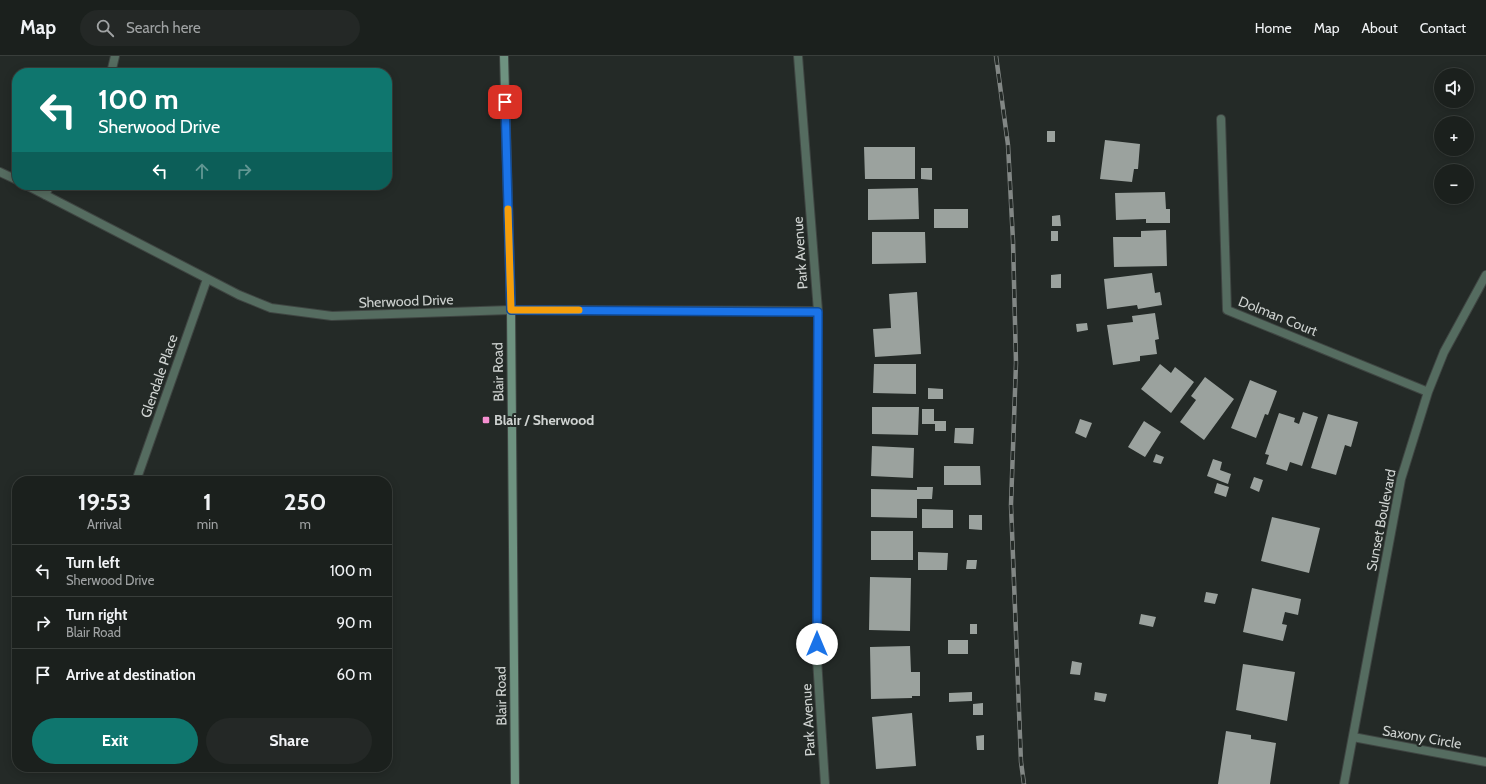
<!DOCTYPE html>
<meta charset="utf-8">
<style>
:root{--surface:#1b201d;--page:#242826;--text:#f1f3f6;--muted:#a0a3a4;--line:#393e3b;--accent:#0f766e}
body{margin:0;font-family:Cabin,sans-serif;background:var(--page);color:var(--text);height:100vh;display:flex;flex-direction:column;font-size:15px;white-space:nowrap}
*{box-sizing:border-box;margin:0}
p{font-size:13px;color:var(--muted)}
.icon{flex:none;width:22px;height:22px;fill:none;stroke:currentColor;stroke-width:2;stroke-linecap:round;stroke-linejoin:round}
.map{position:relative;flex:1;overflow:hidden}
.panel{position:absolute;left:12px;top:420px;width:380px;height:296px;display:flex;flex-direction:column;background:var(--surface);border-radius:16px;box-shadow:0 2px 10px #0003,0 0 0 1px var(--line)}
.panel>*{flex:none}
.top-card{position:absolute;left:12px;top:12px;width:380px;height:122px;border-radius:16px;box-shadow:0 2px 10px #0003,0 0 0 1px var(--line);background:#0f766e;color:#fff;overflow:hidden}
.tools{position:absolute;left:1434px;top:12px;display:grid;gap:8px}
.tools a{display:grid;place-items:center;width:40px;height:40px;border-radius:50%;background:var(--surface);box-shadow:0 2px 10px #0003,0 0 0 1px var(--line);font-size:20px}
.pin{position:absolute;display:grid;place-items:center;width:34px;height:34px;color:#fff;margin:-17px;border-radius:8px;box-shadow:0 2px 6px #0006}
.me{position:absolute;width:44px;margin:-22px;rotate:0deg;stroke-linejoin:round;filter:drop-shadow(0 0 3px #0008)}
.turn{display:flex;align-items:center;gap:14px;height:84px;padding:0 20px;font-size:18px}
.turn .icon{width:52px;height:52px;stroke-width:2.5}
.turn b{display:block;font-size:28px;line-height:34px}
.lanes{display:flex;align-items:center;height:38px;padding:0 20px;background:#0003;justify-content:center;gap:20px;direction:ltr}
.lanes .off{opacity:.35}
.eta{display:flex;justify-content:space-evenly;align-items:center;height:68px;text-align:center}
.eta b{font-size:24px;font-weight:800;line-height:28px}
.action{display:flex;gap:8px;margin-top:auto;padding:8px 20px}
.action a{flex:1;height:46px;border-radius:24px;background:var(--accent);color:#fff;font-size:16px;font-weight:800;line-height:46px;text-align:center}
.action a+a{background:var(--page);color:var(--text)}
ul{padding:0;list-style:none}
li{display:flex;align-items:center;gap:12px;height:52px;padding:0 20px;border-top:1px solid var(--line)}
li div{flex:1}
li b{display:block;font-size:15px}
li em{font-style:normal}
header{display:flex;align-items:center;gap:24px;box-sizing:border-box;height:56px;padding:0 20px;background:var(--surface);border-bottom:1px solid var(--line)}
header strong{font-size:19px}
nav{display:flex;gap:22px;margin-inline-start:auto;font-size:14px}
.search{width:280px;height:36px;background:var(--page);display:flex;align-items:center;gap:10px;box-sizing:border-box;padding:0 14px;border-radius:22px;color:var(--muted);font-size:15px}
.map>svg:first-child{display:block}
.building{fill:#9ba29e}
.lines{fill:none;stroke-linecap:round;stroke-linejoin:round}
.street-casing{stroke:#3f4542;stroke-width:10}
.secondary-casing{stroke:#3f4542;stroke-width:10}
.street{stroke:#556c60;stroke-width:8}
.secondary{stroke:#6e9280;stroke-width:8}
.rail-casing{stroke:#828785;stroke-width:4.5}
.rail{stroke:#242a27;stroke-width:3;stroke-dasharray:9;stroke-linecap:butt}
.route-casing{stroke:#114b97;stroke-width:10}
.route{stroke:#1a73e8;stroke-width:7}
.slow{stroke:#f59e0b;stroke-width:7}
.poi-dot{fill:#f690d1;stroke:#242a27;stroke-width:1.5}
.labels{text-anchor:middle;stroke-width:4;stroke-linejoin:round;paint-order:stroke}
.street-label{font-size:14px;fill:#cfd3d1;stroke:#242a27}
.poi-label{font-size:14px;font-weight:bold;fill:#cfd3d1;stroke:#242a27;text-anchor:start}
</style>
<header>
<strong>Map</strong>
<div class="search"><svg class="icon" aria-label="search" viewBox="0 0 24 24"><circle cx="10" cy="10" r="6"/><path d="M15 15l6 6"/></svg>Search here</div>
<nav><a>Home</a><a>Map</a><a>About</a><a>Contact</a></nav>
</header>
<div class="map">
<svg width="1486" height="728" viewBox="0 0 1486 728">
<rect width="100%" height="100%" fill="#242a27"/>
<!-- building -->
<path class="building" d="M1047 75H1055V86H1047Z
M1105 84 1140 88 1138 113H1134L1132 126 1100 123Z
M864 91H915V123H865Z
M921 112H932V124L921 123Z
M918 132 919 163 868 164V133Z
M1165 136 1166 153H1170V167H1146V163L1116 164 1115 137Z
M934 153H968V172H934Z
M1060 159 1061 170H1052V160Z
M1166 174 1167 210 1114 211 1113 181H1141V175Z
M1051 175H1058V185H1051Z
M872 176H925L926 207 872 208Z
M1152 217 1155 237 1160 236 1162 249 1138 253 1137 249 1107 253 1104 223Z
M1061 218V232H1051V219Z
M917 236 921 298 875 301 873 273 891 272 889 238Z
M1155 257 1159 283 1155 284 1157 298 1140 300V305L1113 309 1107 269 1133 266 1132 260Z
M1087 267 1088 274 1077 276 1076 268Z
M874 308H916V338L873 337Z
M1160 308 1171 317 1175 311 1194 326 1171 357 1141 333Z
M1205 321 1234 343 1204 384 1180 366 1196 344 1191 340Z
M1250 324 1277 335 1268 359 1265 358 1256 382 1231 372Z
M928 332 943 333V343H928Z
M872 351H919L918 379 872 378Z
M922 353H934V365H946V375H935V368H922Z
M1303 356 1318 361 1302 410 1290 406 1287 415 1266 408 1269 399 1265 398 1279 357 1295 362 1294 366 1299 368Z
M1328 358 1358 366 1351 391 1345 389 1336 419 1311 412Z
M1080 363 1092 367 1086 382 1075 377Z
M1144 365 1161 376 1145 401 1128 391Z
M955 372H974L973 388 954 387Z
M872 390 914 392 913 422 871 420Z
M1156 398 1164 401 1161 408 1153 406Z
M1213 403 1222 406 1220 414 1231 418 1228 428 1207 420Z
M944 410H980L981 429H944Z
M1254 421 1263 424 1259 436 1250 432Z
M1217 427 1229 431 1226 441 1214 437Z
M917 431H933L932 443H917V462L871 461V433L917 434Z
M922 453 953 454V472H922Z
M969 459H982V474L969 473Z
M1272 461 1320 472 1309 517 1261 505Z
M871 475H913V504H871Z
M918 496 948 497 947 514H918Z
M967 504H977L976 513H966Z
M870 521 911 522 910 575 869 574Z
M1252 532 1301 543 1298 559 1285 556 1282 568 1287 569 1283 585 1243 576Z
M1206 536 1218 538 1215 548 1204 546Z
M1141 558 1156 561 1153 571 1139 568Z
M970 568H977V578H970Z
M948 584H968V598H948Z
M910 590 911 616H920V640H912V642L871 643 870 591Z
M1072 605 1082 607 1080 619 1070 618Z
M1243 608 1295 616 1287 665 1236 654Z
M972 636V645L949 646V637Z
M1095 636 1107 638 1105 646 1094 644Z
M983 647V659H973V648Z
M912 657 916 710 876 713 872 661Z
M1226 675 1251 679V683L1276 687 1270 728H1218Z
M984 679V694H977L976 680Z"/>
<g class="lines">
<!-- street casing -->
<g class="street-casing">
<path id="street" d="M798 0 818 255 817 603 825 728
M111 17 115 0
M1221 63 1227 254 1428 336
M0 116 17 124
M26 129 239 239 271 252 332 260 511 254 818 255
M45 139 50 129
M136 425 207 223
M1353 681 1486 706
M1344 728 1401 423 1428 336 1444 296 1486 219"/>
</g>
<!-- secondary casing -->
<g class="secondary-casing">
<path id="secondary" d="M504 0 511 254 515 728"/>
</g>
<!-- street -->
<use href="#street" class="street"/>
<!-- secondary -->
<use href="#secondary" class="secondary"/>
<!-- rail casing -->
<g class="rail-casing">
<path id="rail" d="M996 0 1008 89 1013 185 1016 307 1011 449 1021 706 1024 728"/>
</g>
<!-- rail -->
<use href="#rail" class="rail"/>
</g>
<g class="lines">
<!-- route casing -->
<g class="route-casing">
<path id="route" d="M505 46 511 254 818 256 817 588"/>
</g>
<!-- route -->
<use href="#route" class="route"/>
<!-- slow -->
<path class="slow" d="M508 153 511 254H579"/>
</g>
<!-- markers -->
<rect class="poi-dot" x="482" y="360" width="8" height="8" rx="2"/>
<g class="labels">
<!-- street labels -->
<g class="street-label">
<text transform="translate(800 197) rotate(-94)" y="5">Park Avenue</text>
<text transform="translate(406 245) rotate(-2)" y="5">Sherwood Drive</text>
<text transform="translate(1278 260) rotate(22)" y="5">Dolman Court</text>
<text transform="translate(498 316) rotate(-91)" y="5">Blair Road</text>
<text transform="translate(159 320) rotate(-71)" y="5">Glendale Place</text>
<text transform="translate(1381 464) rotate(-79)" y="5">Sunset Boulevard</text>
<text transform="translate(501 640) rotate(-91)" y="5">Blair Road</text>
<text transform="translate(808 664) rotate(-93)" y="5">Park Avenue</text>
<text transform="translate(1422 681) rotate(10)" y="5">Saxony Circle</text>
</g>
<!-- poi labels -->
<g class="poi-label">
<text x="494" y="369">Blair / Sherwood</text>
</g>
</g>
</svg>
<div class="tools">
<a><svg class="icon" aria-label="sound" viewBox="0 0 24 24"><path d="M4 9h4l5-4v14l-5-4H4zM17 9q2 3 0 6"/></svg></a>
<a>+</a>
<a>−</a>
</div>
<div class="pin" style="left:505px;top:46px;background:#d93025"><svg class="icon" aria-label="arrive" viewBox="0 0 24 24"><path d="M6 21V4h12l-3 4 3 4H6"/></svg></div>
<svg class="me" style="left:817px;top:588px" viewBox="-20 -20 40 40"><circle r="19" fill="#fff"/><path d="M0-13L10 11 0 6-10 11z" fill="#1a73e8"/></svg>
<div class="top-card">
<div class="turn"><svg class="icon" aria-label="left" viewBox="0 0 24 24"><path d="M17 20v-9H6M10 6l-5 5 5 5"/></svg><div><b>100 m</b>Sherwood Drive</div></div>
<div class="lanes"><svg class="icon" aria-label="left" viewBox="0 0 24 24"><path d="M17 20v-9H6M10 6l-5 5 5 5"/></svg><svg class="icon off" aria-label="ahead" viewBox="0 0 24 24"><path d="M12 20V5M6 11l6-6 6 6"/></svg><svg class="icon off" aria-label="right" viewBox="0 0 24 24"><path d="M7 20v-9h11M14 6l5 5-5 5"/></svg></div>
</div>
<section class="panel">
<div class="eta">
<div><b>19:53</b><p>Arrival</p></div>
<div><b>1</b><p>min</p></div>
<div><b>250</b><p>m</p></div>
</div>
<ul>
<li><svg class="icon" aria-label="left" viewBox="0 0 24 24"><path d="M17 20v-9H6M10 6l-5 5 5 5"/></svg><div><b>Turn left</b><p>Sherwood Drive</p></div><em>100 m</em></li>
<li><svg class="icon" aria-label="right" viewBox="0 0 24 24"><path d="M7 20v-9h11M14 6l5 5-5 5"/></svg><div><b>Turn right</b><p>Blair Road</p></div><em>90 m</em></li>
<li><svg class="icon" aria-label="arrive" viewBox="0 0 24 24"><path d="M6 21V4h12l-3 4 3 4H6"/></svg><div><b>Arrive at destination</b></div><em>60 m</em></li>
</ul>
<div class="action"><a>Exit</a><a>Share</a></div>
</section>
</div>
